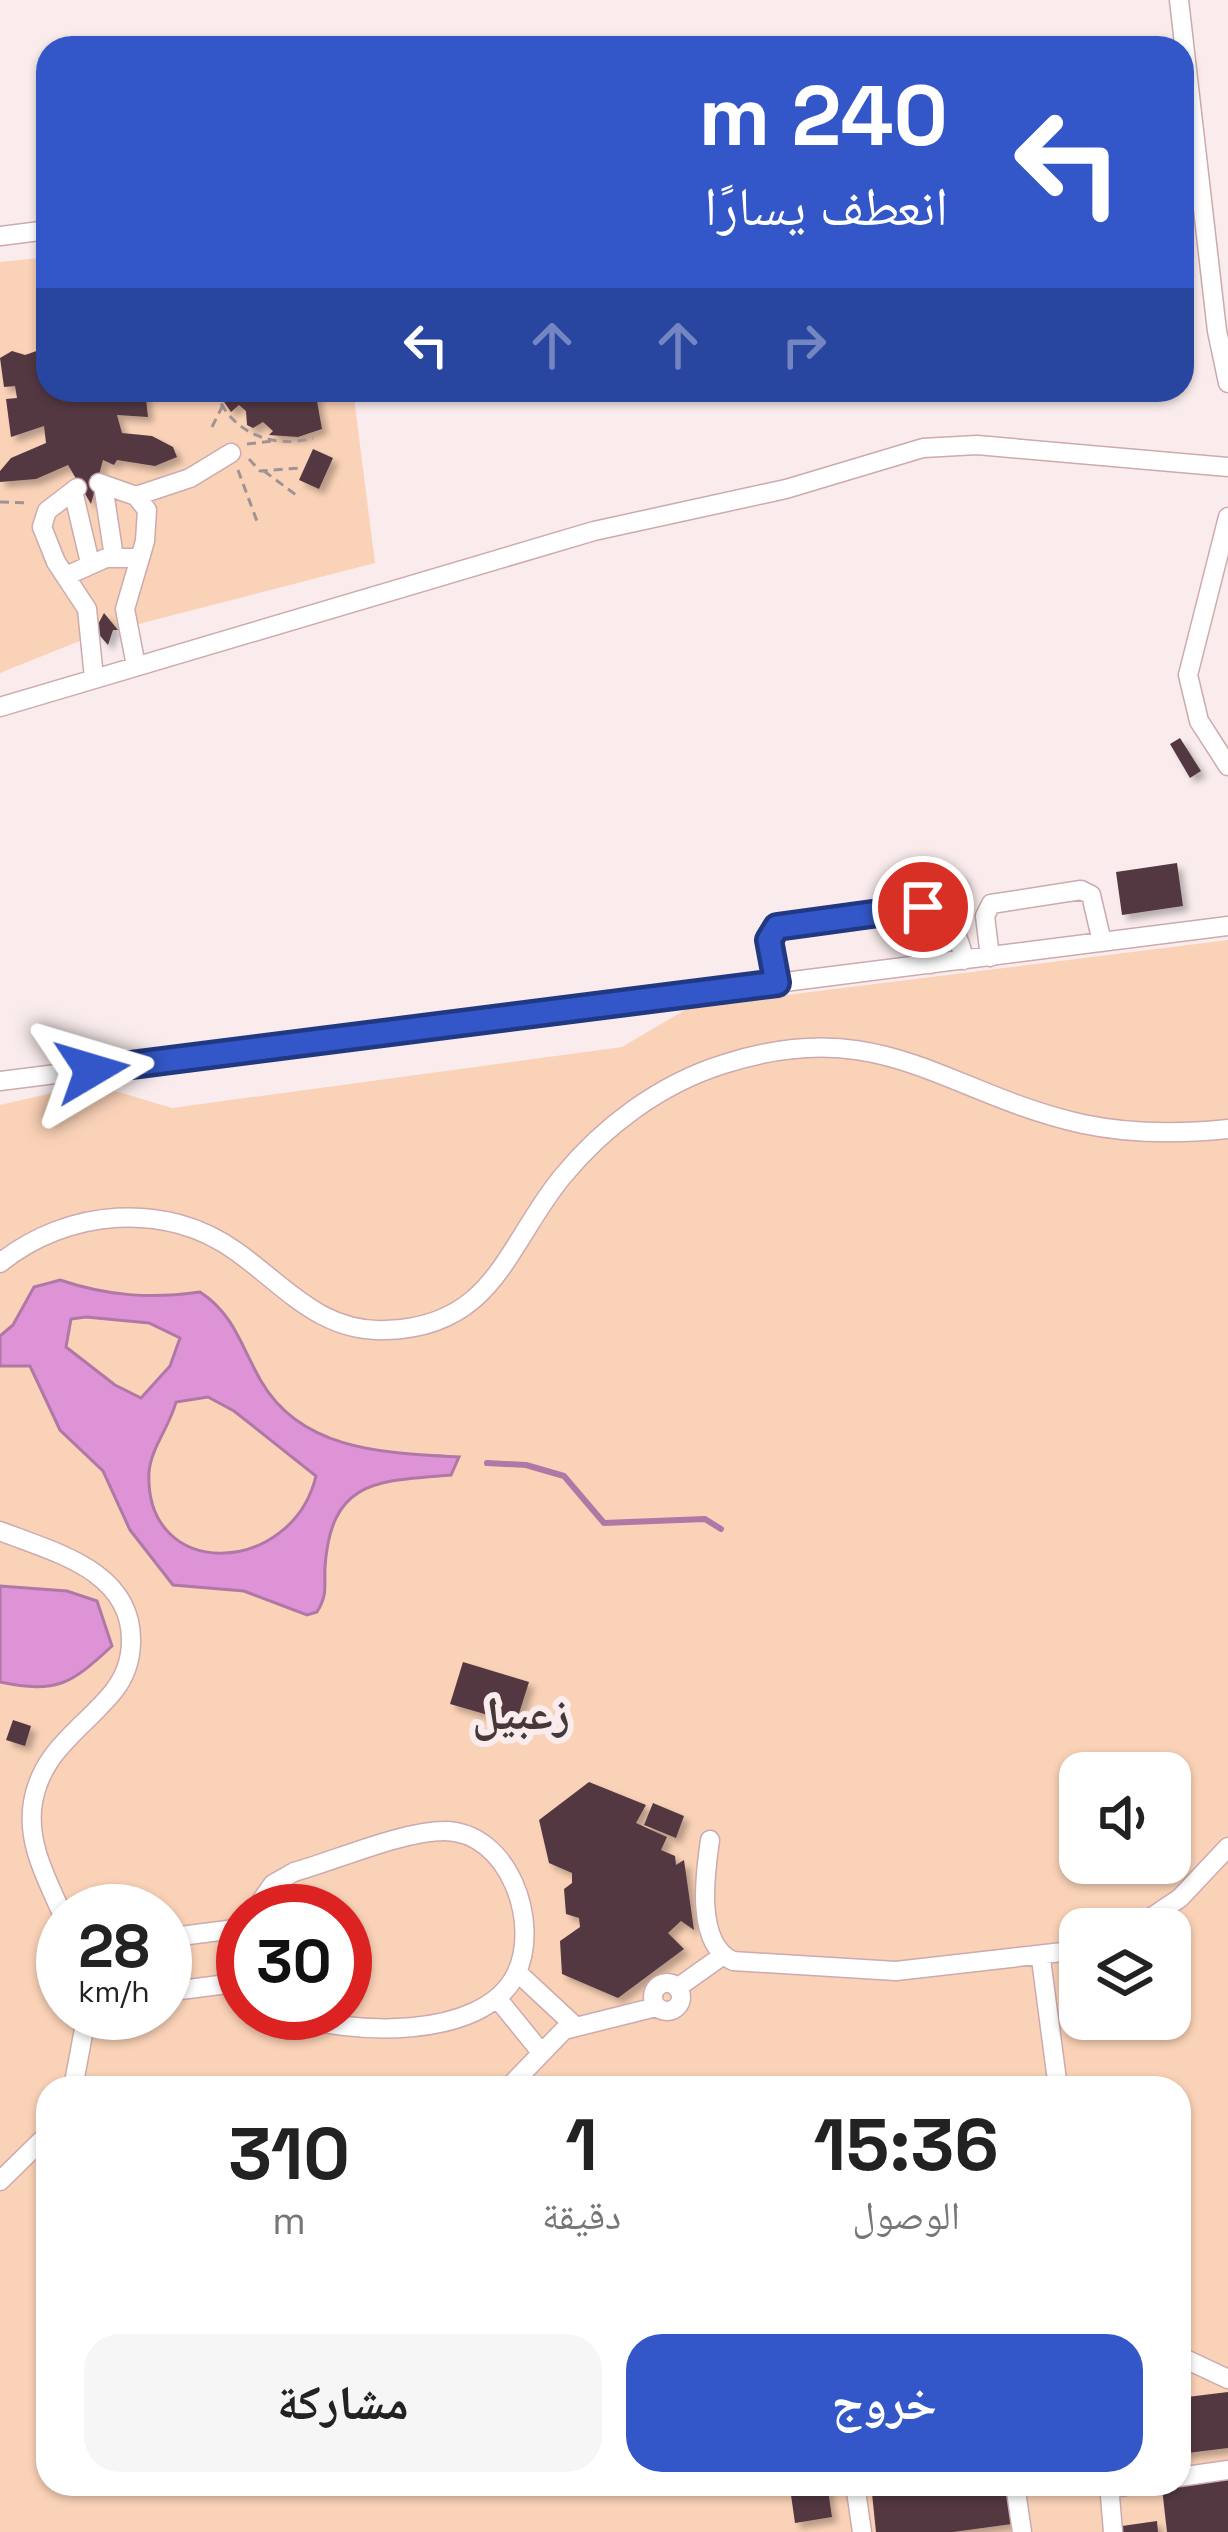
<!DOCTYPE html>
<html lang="ar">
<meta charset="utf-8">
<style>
:root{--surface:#fff;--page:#f6f6f6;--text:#222;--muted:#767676;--accent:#3357c8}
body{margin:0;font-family:"Space Grotesk","Noto Naskh Arabic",sans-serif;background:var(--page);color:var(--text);direction:rtl;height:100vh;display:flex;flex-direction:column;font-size:45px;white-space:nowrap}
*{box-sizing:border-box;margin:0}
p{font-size:39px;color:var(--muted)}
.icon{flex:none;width:66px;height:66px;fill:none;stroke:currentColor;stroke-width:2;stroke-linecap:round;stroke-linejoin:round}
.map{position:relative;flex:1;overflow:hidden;direction:ltr}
.drawer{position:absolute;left:36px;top:2076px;width:1155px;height:420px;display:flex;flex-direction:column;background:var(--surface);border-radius:36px;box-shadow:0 3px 9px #0004;direction:rtl}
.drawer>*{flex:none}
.guide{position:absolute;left:36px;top:36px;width:1158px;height:366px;border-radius:36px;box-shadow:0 3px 9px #0004;direction:rtl;background:#3357c8;color:#fff;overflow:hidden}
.buttons{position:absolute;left:1059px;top:1752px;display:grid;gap:24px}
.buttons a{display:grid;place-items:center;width:132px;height:132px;border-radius:24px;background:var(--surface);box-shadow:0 3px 9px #0004;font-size:60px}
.speed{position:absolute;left:36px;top:1884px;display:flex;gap:24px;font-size:60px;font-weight:700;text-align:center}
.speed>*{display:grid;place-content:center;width:156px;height:156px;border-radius:50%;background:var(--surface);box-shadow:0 3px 9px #0004;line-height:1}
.speed small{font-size:30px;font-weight:400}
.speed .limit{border:18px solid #d22;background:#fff;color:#111}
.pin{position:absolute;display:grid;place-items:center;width:102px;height:102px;color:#fff;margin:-51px;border:6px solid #fff;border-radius:50%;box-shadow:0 3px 12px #0007}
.me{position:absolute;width:132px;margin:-66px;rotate:83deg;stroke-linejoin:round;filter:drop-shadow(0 0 9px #0008)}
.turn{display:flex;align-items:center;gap:42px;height:252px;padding:0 48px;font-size:54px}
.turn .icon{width:156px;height:156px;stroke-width:2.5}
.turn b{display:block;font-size:84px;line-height:102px}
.lanes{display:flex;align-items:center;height:114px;padding:0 48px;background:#0003;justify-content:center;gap:60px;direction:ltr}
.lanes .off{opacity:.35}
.eta{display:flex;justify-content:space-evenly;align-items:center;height:204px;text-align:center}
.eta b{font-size:72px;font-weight:700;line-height:84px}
.action{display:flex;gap:24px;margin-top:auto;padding:24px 48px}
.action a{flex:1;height:138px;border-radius:36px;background:var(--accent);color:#fff;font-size:48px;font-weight:700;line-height:138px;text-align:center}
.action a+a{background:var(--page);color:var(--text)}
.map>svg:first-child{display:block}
.green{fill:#fad2b7;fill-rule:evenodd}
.water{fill:#dd93d5;stroke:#b078a6;stroke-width:3;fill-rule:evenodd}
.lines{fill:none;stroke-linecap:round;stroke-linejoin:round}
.stream{stroke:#b078a6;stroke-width:6}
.building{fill:#523943;filter:url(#shadow)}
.minor-casing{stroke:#ccaaad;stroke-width:21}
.path{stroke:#a19394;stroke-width:3;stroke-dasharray:9 6;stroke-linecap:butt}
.minor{stroke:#fff;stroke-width:18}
.route-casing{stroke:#213982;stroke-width:30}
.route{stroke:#3357c8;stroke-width:21}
.labels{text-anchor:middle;stroke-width:12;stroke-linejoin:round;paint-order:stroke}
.district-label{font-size:45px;font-weight:bold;fill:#463839;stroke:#faeced}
</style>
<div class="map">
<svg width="1228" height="2532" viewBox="0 0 1228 2532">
<defs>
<filter id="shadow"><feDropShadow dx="5.5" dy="5.5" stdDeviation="3" flood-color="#0004"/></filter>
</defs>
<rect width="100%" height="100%" fill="#faeced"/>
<!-- green -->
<path class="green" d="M48 257V390H353L375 563 92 636 0 673V262Z
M1228 940V2532H0V1105L92 1084 172 1108 622 1047 690 1007ZM1080 1773H1170V1863H1080ZM63 1911H165V2013H63ZM243 1911H345V2013H243ZM1080 1929H1170V2019H1080ZM48 2088H1179V2484H48Z"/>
<!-- water -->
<path class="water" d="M60 1280C107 1296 151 1299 200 1292 234 1314 241 1346 261 1381 302 1452 387 1453 459 1457L451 1475C379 1481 331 1478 325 1567 324 1587 328 1594 317 1612L307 1615 244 1591 173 1585 130 1530 103 1471 60 1430 30 1366H0V1336L13 1325 34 1287ZM86 1317 149 1323 180 1338 170 1366 141 1398 115 1385 66 1347 71 1319ZM208 1397 234 1411 316 1476C292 1576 144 1583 149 1472 151 1448 170 1426 176 1402Z
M0 1586 67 1591 97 1601 112 1646C71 1684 57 1694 0 1682Z"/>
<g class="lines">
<!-- stream -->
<path class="stream" d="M487 1463 526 1465 564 1476 604 1523 705 1519 721 1529"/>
</g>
<!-- building -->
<path class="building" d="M48 347V390H145L148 417 117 415 122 433 152 436 173 447 177 457 155 466 117 460 114 465 103 460 91 504 68 465 36 479 0 482V471L11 458 46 443 44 426 11 437 6 399 17 398 15 386 4 387 0 358 12 351 25 355Z
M216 390H315L322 429 298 437 269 435 273 431 263 422 253 428 247 425 246 411 239 405 231 412Z
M313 449 333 458 319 489 299 480Z
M104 613 118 630H113L108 645 95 630Z
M1180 738 1201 771 1190 778 1170 744Z
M1177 863 1183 906 1122 915 1116 872Z
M962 875 964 891 939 894 937 878Z
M463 1662 529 1682 516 1723 450 1704Z
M13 1720 31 1726 25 1746 6 1740Z
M589 1782 646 1805 636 1823 667 1837 661 1850 675 1856 676 1865 684 1860 694 1930 681 1921 668 1933 684 1949 618 1998 562 1974 560 1941 580 1927 579 1918 566 1914 564 1889 572 1883V1873L549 1863 539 1820Z
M653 1803 684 1816 676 1838 644 1825Z
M1228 2392V2448L1179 2454V2398Z
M1228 2480V2532H1167L1162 2488Z
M816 2484H827L832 2517 795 2523 790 2488Z
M871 2484H1007L1012 2524 953 2532H876Z
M1157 2521 1158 2532H1123L1122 2526Z"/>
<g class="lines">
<!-- minor casing -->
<g class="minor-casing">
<path id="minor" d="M1179 0 1217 331 1228 383
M0 236 48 230
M99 483 136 496 147 510 145 541 125 609 136 666
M103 485 114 557
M77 488 47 511 42 527 56 562 87 609 94 678
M73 491 90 563
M136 496 190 478 231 453
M1228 517 1188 675 1199 721 1228 766
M66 576 106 558H140
M0 707 594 531 786 489 923 448 977 445 1228 467
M990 957 985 916 991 904 1081 890 1091 895 1102 942
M931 964 929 935 943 921
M777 983 769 940 777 927 917 907C947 911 959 933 964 960
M0 1081 1228 926
M0 1263C67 1209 166 1200 237 1252 285 1286 321 1333 386 1330 494 1327 506 1246 562 1177 604 1126 660 1084 724 1064 882 1013 944 1093 1083 1124 1130 1134 1180 1134 1228 1129
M0 1531C53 1552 132 1570 131 1641 131 1660 125 1677 113 1692 83 1729 42 1750 33 1802 26 1843 47 1879 63 1916
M710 1840C705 1874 695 1944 733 1961L896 1971 1080 1950
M254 1911 273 1884 294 1872C337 1860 402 1831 445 1831 509 1832 541 1923 516 1974 483 2042 345 2035 287 2013
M1134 1929 1180 1898 1228 1847
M165 1938 243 1928
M1041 1959 1058 2088
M517 1972 574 2025
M653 1997a14 14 0 1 1 28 0a14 14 0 1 1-28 0Z
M677 1988 722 1956
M165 1992 243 1982
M497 1998 540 2051
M73 2088 87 2013
M508 2088 564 2030 656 2007
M0 2181 48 2134
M1179 2356 1228 2379
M1179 2477 1228 2470
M855 2484 862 2532
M1015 2484 1022 2532
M1109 2484 1113 2532
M1110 2489 1138 2484"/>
</g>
<!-- path -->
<path class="path" d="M215 390C229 431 271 450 313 438
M212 427 222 407
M247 444 273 441
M249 459 260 471 300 468
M238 470 258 524
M264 471 296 495
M0 502 28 503"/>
<!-- minor -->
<use href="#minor" class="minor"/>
</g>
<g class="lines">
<!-- route casing -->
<g class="route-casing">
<path id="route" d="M92 1070 777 983 769 940 777 927 923 907"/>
</g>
<!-- route -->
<use href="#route" class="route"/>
</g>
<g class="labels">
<!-- district labels -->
<g class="district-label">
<text x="521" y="1729">زعبيل</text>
</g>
</g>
</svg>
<div class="buttons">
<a><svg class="icon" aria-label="sound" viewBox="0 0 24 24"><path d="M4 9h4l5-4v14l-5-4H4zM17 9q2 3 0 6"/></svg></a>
<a><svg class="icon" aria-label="layers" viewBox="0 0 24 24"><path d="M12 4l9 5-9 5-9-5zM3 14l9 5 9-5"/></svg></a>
</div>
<div class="speed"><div>28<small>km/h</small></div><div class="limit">30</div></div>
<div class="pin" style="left:923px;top:907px;background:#d93025"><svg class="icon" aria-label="arrive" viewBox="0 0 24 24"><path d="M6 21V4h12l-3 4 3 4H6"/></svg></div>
<svg class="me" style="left:92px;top:1070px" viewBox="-20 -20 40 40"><path d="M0-17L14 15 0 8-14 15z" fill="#3357c8" stroke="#fff" stroke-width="4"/></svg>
<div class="guide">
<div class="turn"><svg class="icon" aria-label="left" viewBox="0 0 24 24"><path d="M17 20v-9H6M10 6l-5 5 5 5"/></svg><div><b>240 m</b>انعطف يسارًا</div></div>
<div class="lanes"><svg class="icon" aria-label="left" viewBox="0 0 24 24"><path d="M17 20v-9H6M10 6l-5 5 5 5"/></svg><svg class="icon off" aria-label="ahead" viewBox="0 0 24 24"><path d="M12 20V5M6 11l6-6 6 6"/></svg><svg class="icon off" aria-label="ahead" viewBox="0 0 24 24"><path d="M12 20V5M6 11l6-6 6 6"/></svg><svg class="icon off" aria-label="right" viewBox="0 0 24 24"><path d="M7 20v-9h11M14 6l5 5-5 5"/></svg></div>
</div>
<section class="drawer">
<div class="eta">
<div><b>15:36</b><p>الوصول</p></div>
<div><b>1</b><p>دقيقة</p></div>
<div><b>310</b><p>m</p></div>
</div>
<div class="action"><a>خروج</a><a>مشاركة</a></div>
</section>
</div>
